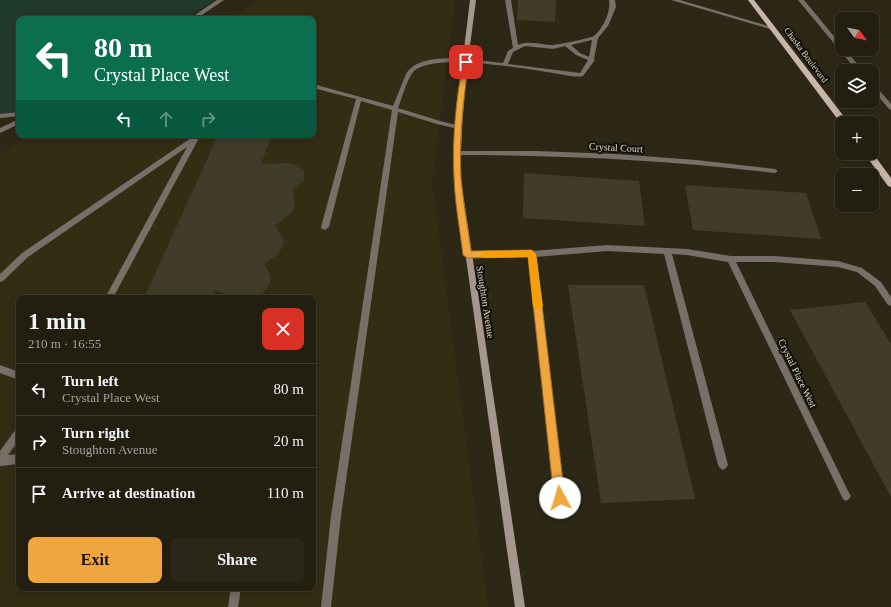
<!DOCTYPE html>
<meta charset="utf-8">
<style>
:root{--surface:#221e10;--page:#2a2719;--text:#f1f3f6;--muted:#a2a29f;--line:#3f3c30;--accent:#f0a63f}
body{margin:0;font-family:Georgia,serif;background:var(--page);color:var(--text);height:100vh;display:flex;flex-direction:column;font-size:15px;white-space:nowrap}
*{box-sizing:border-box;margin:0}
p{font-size:13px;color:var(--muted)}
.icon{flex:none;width:22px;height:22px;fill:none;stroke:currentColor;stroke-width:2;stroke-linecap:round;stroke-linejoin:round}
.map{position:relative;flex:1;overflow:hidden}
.panel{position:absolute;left:16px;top:295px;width:300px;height:296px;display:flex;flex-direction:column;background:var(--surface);border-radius:8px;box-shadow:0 2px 10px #0003,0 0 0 1px var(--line)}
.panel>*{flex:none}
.guide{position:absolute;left:16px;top:16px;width:300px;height:122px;border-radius:8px;box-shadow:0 2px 10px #0003,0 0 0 1px var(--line);background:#0b6e4f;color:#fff;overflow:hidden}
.needle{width:26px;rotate:122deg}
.tools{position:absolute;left:835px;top:12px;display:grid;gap:8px}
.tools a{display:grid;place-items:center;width:44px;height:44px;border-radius:8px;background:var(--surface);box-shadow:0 2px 10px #0003,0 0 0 1px var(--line);font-size:20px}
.pin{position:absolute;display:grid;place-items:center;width:34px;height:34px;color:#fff;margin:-17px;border-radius:8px;box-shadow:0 2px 6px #0006}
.me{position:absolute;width:44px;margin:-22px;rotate:354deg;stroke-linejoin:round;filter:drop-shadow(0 0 3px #0008)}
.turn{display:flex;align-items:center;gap:14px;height:84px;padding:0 12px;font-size:18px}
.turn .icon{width:52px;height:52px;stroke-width:2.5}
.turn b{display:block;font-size:28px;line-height:34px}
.lanes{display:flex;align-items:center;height:38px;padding:0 12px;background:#0003;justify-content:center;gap:20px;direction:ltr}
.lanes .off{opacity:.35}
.round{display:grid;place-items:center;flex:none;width:42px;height:42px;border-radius:8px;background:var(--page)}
.headline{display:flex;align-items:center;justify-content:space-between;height:68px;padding:0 12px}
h1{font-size:24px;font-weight:700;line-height:30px}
.action{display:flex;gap:8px;margin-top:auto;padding:8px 12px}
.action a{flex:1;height:46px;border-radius:8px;background:var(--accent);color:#111;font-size:16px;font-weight:700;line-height:46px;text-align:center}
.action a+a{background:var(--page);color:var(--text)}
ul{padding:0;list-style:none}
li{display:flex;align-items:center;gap:12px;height:52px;padding:0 12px;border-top:1px solid var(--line)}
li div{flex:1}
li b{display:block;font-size:15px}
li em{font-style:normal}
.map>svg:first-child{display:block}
.built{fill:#342d14;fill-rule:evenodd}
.green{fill:#1f3a2d}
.building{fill:#413c29}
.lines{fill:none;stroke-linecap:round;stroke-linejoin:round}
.lane{fill:#786f69;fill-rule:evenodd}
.street{fill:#786f69;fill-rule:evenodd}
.secondary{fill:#a5978d;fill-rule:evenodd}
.primary{fill:#c8b6aa;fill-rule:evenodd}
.route{fill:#f0a63f;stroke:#9c6c29}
.slow{fill:#f59e0b}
.labels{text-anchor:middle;stroke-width:4;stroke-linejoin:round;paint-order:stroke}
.far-street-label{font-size:9px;fill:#dedbcf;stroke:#131109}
.street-label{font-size:10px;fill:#dedbcf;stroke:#131109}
</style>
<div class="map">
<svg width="891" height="607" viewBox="0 0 891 607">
<rect width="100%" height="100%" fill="#2d2816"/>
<!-- built -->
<path class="built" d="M257 0H455L432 183 488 607H0V154L29 135H46L57 139 64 135H313V19H229ZM19 298H313V588H19Z"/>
<!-- green -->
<path class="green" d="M0 0H215L185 19H19V113L0 115Z"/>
<!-- building -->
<path class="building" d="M518 0H556L555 22 517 20Z
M218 135H272L261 164 290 163 296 165 304 171V180L293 190 295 207 293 211 275 226 283 239 284 244 278 254 264 264 270 275V281L268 287 264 292 255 298H234L215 290 212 298H144Z
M524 173 639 181 645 226 523 218Z
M685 185 806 193 821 239 693 230Z
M568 285H644L695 499 601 503Z
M865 302 891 344V497L790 310Z"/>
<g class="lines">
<!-- lane -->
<path class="lane" d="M505 0H511L518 45C528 40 541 45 552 45 557 45 591 38 594 36 603 28 611 12 609 0H615L616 7 608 26 598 38 594 59 595 60 583 76C574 78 562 74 553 73 525 69 434 52 414 71 407 78 402 98 398 108L440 121 460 126 461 127 458 129 437 124 398 112 341 516 331 607H321L331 516 392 110 361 101 329 227 325 230 322 229 321 227 356 99 313 88V84L393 106 406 74C421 49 478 61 503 63L508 51 513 48ZM592 40 589 57 580 53 571 45ZM525 46 553 49 565 46 576 55 588 60 580 73 508 64 513 52Z
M19 112V116L0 118V114Z
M19 119V124L0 133V128Z
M194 136H196L199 138 113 298H105L187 147 28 257 3 281 0 282V274L22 253Z
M0 365 19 372V380L0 373Z
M19 428V440L8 455 19 454V464L0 466V451L16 429Z
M231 588H241L238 607H228Z"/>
<!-- street -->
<path class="street" d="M217 0H224L196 19H189Z
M671 0H680L775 28 770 29Z
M798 0H804L842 46V49H845L863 71H857Z
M872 83 874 84 891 104V110L889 109 872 89Z
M455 151H536L616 154 696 160 775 169 778 171 775 173C669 160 564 155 457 155L454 153Z
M607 245 687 249 731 256H774L838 261 862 268 881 282 891 297V306L888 305 875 286 857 272 838 267 774 262H736L849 493 851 496 849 499 846 501 843 499 728 262 687 255 672 254 728 465 726 468 723 470 720 468 718 465 664 254 607 251 536 257 565 498 563 501 560 503 557 501 555 498 529 257 467 258 463 255 467 252 532 251Z"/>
<!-- secondary -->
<path class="secondary" d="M470 0H476C468 60 460 119 461 180L525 607H515L455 180C454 119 463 60 470 0Z"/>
<!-- primary -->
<path class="primary" d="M748 0H754L849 123H842V125Z
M872 152 891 178V187L888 186 864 153Z"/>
</g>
<!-- route -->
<path class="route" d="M466 60 469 62C463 100 459 139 461 178 463 203 468 227 471 251L532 250 536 254 565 498 564 502 560 503 556 502 554 498 528 257 467 258 463 255C460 230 455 204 454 178 452 139 456 100 463 62Z"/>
<!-- slow -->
<path class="slow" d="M532 250 536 254 543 306 541 309H535L533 306 528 257 484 258 480 255 484 251Z"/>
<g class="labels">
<!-- far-street labels -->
<g class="far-street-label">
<text transform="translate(806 55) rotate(53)" y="3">Chaska Boulevard</text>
</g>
<!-- street labels -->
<g class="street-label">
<text transform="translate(616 147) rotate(3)" y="4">Crystal Court</text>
<text transform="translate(486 302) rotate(81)" y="4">Stoughton Avenue</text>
<text transform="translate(798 373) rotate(64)" y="4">Crystal Place West</text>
</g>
</g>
</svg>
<div class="tools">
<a><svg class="needle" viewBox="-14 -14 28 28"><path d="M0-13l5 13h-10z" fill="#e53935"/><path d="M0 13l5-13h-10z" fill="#a2a29f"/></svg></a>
<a><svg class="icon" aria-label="layers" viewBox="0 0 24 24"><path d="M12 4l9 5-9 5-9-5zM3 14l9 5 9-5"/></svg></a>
<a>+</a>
<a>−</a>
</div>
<div class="pin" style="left:466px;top:62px;background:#d93025"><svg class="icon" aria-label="arrive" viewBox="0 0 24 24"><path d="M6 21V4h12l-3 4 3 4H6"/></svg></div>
<svg class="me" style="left:560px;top:498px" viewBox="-20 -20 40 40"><circle r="19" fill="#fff"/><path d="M0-13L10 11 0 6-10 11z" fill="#f0a63f"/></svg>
<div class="guide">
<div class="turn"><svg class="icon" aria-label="left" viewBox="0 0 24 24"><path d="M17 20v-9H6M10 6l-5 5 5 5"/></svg><div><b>80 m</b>Crystal Place West</div></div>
<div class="lanes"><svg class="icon" aria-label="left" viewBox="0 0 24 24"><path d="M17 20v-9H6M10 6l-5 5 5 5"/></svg><svg class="icon off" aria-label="ahead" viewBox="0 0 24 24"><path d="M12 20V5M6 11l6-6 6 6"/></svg><svg class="icon off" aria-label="right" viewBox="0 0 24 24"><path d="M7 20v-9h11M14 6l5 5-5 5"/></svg></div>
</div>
<section class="panel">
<div class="headline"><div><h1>1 min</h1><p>210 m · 16:55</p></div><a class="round" style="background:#d93025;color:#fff"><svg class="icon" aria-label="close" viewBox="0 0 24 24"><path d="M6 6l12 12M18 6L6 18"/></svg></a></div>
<ul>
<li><svg class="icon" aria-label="left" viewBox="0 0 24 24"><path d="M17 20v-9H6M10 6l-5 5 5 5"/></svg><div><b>Turn left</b><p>Crystal Place West</p></div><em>80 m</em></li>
<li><svg class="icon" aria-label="right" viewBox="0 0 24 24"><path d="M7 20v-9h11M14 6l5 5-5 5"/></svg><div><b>Turn right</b><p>Stoughton Avenue</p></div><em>20 m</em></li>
<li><svg class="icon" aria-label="arrive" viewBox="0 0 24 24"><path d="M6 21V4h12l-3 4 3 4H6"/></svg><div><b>Arrive at destination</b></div><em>110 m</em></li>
</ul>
<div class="action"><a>Exit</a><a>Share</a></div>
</section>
</div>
